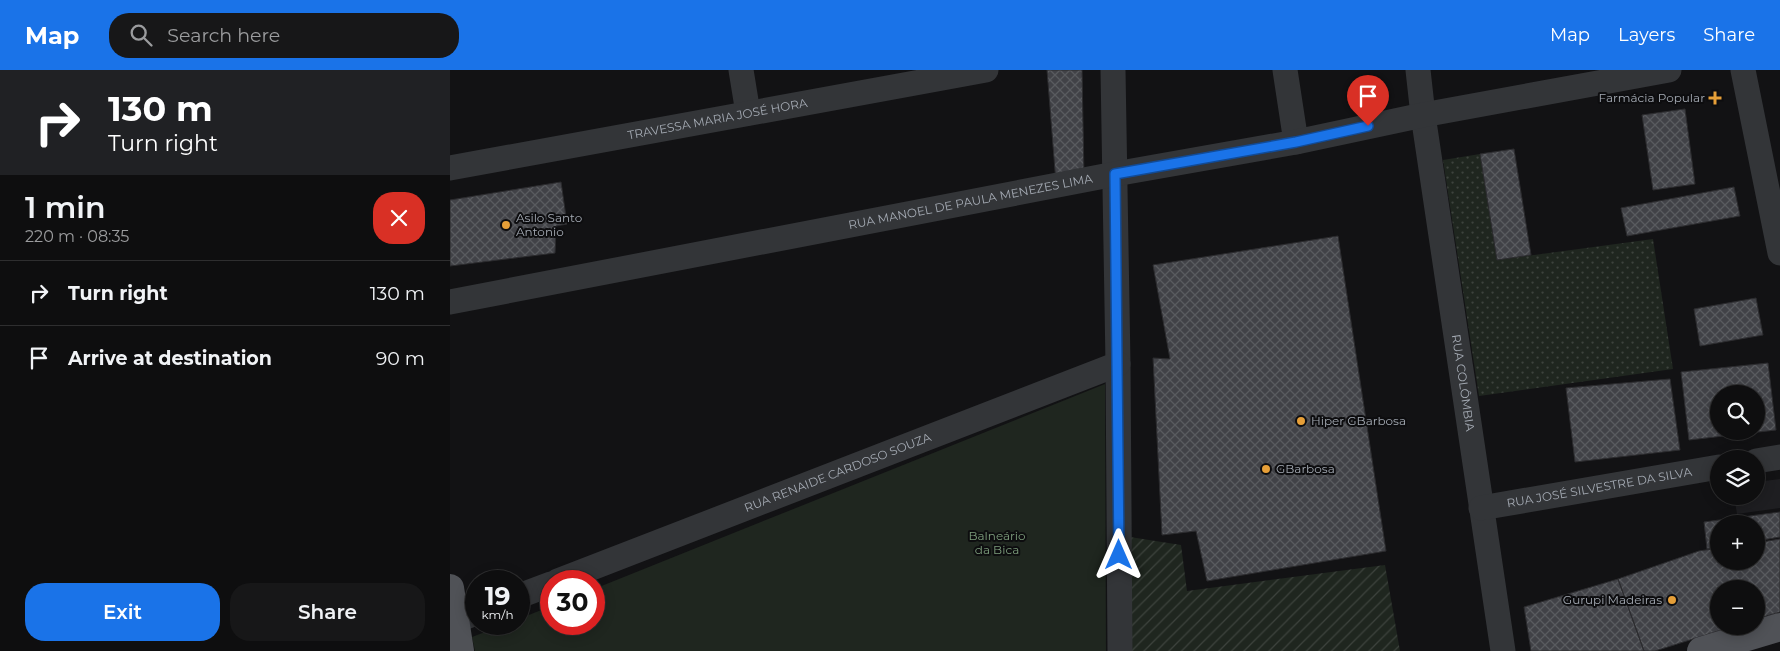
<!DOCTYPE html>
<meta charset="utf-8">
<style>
:root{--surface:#0e0e0f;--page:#171718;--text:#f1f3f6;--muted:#9b9c9e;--line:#2e2e2f;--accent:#1a73e8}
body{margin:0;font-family:Montserrat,sans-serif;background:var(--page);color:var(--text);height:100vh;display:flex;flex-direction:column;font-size:19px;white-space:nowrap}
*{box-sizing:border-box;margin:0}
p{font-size:16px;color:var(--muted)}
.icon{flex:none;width:28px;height:28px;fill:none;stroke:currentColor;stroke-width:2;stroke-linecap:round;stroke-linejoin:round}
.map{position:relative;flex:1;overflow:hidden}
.drawer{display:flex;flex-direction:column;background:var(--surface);width:450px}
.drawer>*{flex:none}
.banner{background:#202124;color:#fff;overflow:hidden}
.controls{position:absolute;left:1260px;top:315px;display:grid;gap:10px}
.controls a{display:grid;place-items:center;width:55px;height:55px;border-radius:50%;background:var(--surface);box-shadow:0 2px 12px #0003,0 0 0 1px var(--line);font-size:25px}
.speed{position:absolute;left:15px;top:500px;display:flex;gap:10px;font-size:25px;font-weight:700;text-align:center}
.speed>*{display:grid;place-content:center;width:65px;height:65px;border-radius:50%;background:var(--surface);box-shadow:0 2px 12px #0003,0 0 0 1px var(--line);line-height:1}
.speed small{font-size:12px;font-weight:400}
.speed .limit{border:8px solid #d22;background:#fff;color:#111}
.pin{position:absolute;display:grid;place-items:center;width:42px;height:42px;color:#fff;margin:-51px -21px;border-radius:50% 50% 50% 0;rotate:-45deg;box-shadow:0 0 5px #0007}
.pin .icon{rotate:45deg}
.me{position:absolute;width:55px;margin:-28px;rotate:0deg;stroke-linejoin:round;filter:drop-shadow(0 0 4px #0008)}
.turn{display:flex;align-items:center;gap:18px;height:105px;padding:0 25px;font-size:22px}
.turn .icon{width:65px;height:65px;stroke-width:2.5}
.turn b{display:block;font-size:35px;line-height:42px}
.round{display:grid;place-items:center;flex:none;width:52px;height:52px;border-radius:20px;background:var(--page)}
.head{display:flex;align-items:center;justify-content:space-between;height:85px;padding:0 25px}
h1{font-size:30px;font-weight:600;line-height:38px}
.primary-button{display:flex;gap:10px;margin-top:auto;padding:10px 25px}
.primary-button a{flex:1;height:58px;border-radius:20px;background:var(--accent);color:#fff;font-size:20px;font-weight:600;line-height:58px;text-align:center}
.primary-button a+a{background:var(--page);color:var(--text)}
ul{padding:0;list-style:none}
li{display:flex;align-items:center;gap:15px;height:65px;padding:0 25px;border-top:1px solid var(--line)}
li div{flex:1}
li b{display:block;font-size:19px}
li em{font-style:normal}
header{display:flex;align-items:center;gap:30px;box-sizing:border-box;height:70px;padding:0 25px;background:var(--accent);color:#fff}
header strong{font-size:24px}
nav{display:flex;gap:28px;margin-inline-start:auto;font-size:18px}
.search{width:350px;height:45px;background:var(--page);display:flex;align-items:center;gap:12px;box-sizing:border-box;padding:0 18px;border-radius:20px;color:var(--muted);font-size:19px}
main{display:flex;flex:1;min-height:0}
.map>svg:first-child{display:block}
.built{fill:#1e1e21}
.grass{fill:url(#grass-dots)}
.park{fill:#1f261f}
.garden{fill:url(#garden-furrows)}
.building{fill:url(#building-cross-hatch);stroke:#2c2c2f;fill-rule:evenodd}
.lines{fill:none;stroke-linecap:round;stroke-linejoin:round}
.minor{stroke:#333538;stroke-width:25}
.major{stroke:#505257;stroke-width:28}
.route-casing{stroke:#114b97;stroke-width:12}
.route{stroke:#1a73e8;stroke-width:9}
.poi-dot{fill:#e69f38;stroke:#0d0d0f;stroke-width:2}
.labels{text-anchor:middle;stroke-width:4;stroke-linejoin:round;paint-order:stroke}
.poi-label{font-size:12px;fill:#a4aab3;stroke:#0d0d0f;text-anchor:start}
.street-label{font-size:12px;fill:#a4aab3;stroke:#0d0d0f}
.park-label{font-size:12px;fill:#7d9d7c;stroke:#0d0d0f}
</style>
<header>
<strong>Map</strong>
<div class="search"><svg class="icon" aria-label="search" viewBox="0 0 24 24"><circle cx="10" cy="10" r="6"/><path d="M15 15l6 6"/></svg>Search here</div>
<nav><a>Map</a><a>Layers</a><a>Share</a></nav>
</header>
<main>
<section class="drawer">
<div class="banner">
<div class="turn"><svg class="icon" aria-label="right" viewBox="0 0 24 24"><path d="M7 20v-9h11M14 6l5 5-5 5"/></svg><div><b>130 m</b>Turn right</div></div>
</div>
<div class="head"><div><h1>1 min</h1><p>220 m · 08:35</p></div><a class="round" style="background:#d93025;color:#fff"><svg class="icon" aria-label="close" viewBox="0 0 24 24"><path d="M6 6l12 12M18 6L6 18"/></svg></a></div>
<ul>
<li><svg class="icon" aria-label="right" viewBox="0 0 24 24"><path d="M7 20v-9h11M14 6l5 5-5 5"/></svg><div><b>Turn right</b></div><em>130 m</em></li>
<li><svg class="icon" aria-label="arrive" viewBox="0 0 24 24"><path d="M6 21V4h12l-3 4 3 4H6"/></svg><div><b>Arrive at destination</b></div><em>90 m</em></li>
</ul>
<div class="primary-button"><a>Exit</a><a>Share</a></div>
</section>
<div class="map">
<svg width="1330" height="581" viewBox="0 0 1330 581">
<defs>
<pattern id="grass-dots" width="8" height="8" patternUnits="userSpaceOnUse" patternTransform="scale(1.25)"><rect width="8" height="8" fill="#1f261f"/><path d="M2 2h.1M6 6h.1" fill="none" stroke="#3d433d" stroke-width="1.8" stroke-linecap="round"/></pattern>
<pattern id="garden-furrows" width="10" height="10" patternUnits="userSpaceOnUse" patternTransform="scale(1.25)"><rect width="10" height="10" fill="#1f261f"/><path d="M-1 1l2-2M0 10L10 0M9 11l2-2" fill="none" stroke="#3d433d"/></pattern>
<pattern id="building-cross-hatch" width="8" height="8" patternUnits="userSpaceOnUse" patternTransform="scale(1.25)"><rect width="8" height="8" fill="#414247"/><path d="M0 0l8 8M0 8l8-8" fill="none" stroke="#595b5f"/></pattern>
</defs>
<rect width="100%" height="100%" fill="#121214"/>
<!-- built -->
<path class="built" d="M1330 409V438L1287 444 1284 426H1306V412Z"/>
<!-- grass -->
<path class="grass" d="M1030 84 1047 190 1203 169 1223 299 1029 326 993 90Z"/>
<!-- park -->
<path class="park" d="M655 314 656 581H25L22 567 56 554H69V549L101 536V554H144V519Z"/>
<!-- garden -->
<path class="garden" d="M680 467 731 475 737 521 935 495 950 581H681Z"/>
<!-- building -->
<path class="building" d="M597 0H632L634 107 606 113Z
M1235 39 1245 114 1203 120 1192 45Z
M1064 79 1081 185 1047 190 1030 84Z
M111 112 117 154 106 156 105 183 0 196V130Z
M1284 117 1290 146 1177 166 1171 138Z
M888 166 936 481 757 511 746 461 712 465 703 288 720 289 703 195Z
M1306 228 1313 265 1250 276 1244 239Z
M1318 293 1326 360 1239 370 1231 302ZM1269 324H1306V361H1269Z
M1220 309 1230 380 1125 392 1116 318Z
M1330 442V467L1306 471V454H1269V477L1257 479 1254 452Z
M1330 469V542L1306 549V519H1269V556H1284L1205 581H1194L1168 509 1249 481 1269 478V491H1306V473Z
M1168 509 1194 581H1081L1074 537Z"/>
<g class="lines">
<!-- minor -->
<g class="minor">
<path d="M291 0 298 43"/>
<path d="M663 0 668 294 670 581"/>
<path d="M835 0 846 72"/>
<path id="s1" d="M968 0 973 45 1053 581"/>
<path d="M1293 0 1330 183"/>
<path id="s2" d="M0 98 536 0"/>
<path id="s3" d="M0 232 665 104 846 72 973 45 1219 0"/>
<path d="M1306 391 1330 387"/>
<path id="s4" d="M1031 438 1269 397"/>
<path id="s5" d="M108 511 668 294"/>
<path d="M69 526 101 514"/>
<path d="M6 551 26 543"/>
</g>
<!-- major -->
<path class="major" d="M0 518 10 581
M1251 581 1330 557"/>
</g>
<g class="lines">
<!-- route casing -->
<g class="route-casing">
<path id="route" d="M669 485 665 104 846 72 918 56"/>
</g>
<!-- route -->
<use href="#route" class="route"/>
</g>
<!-- markers -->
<g class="poi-dot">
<path d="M1262.5 20.5h5v5h5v5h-5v5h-5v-5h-5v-5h5z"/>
<circle cx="56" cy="155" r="5"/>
<circle cx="851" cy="351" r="5"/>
<circle cx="816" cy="399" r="5"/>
<circle cx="1222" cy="530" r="5"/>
</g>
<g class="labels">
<!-- poi labels -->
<g class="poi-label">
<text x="1255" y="32" text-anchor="end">Farmácia Popular</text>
<text x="66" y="152">Asilo Santo<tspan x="66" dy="14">Antonio</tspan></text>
<text x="861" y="355">Hiper GBarbosa</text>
<text x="826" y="403">GBarbosa</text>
<text x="1212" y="534" text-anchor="end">Gurupi Madeiras</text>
</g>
<!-- street labels -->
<g class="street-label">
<text dy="4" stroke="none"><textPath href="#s2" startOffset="272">TRAVESSA MARIA JOSÉ HORA</textPath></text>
<text dy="4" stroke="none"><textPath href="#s3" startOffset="530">RUA MANOEL DE PAULA MENEZES LIMA</textPath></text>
<text dy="4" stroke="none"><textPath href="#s1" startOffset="316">RUA COLÔMBIA</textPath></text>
<text dy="4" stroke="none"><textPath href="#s5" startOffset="300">RUA RENAIDE CARDOSO SOUZA</textPath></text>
<text dy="4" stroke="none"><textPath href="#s4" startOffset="120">RUA JOSÉ SILVESTRE DA SILVA</textPath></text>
</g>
<!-- park labels -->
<g class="park-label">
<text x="547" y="470">Balneário<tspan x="547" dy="14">da Bica</tspan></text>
</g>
</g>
</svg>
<div class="controls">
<a><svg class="icon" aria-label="search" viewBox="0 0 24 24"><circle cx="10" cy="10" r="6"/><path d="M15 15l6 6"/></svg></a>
<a><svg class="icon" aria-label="layers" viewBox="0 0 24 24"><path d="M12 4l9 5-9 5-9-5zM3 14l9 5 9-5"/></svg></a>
<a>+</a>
<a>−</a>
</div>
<div class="speed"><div>19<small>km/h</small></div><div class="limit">30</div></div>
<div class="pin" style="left:918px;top:56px;background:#d93025"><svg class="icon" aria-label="arrive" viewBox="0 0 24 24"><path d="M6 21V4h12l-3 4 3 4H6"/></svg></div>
<svg class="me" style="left:669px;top:485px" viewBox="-20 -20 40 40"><path d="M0-17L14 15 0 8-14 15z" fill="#1a73e8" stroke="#fff" stroke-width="4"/></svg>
</div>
</main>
